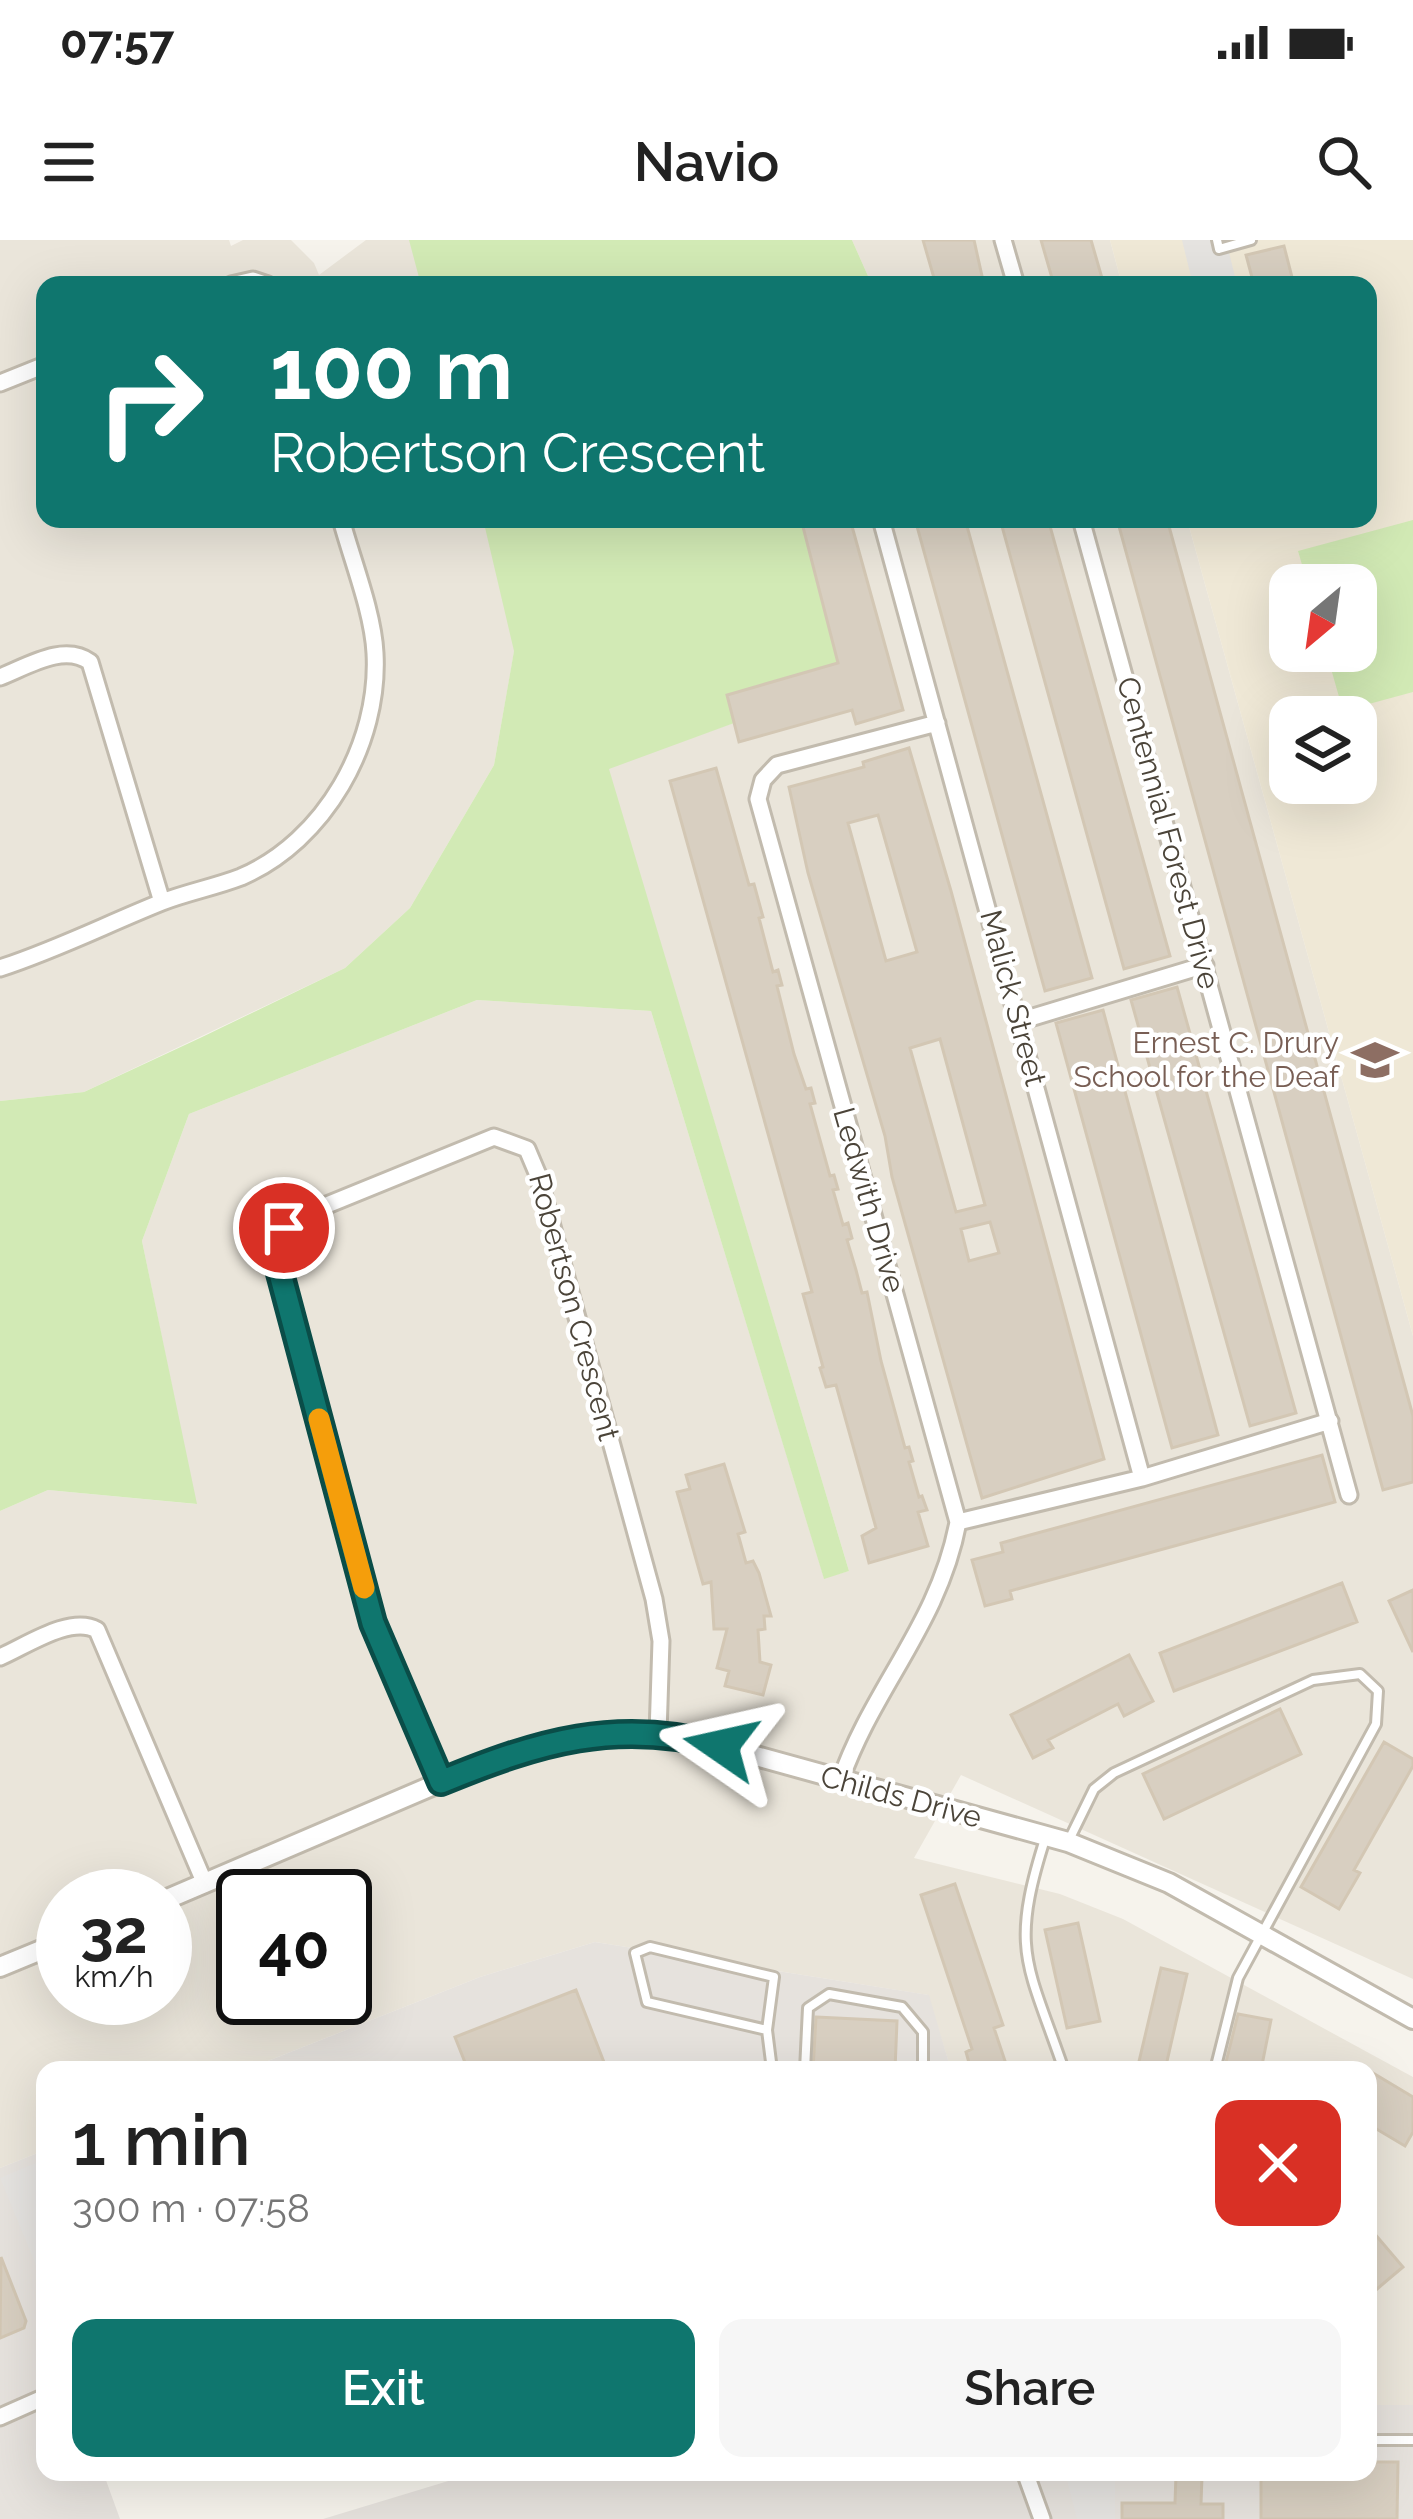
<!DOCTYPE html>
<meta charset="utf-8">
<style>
:root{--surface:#fff;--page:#f6f6f6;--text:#222;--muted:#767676;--accent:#0f766e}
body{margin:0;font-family:Raleway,sans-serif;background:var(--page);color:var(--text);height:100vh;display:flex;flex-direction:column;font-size:45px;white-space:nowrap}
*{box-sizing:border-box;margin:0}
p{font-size:39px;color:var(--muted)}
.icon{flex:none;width:66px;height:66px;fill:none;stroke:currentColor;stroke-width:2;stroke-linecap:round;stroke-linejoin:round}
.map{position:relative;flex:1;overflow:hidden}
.drawer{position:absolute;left:36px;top:1821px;width:1341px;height:420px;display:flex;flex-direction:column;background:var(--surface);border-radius:24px;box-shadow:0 12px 48px #0002}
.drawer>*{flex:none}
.hud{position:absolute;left:36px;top:36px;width:1341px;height:252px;border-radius:24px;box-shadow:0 12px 48px #0002;background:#0f766e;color:#fff;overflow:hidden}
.needle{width:78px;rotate:209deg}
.buttons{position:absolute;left:1269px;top:324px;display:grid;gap:24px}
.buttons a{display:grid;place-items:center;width:108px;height:108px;border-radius:24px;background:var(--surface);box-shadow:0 12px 48px #0002;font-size:60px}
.speed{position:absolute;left:36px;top:1629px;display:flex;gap:24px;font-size:60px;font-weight:700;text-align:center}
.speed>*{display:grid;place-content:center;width:156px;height:156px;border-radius:50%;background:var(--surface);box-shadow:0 12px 48px #0002;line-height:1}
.speed small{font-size:30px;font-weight:400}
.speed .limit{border:6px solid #111;border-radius:18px;background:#fff;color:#111}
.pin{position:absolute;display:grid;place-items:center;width:102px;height:102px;color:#fff;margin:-51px;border:6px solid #fff;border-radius:50%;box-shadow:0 3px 12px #0007}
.me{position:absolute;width:132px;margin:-66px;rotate:281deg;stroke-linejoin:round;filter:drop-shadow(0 0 9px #0008)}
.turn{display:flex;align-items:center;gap:42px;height:252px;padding:0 36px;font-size:54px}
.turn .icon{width:156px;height:156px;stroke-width:2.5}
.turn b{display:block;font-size:84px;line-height:102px}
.round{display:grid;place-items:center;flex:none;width:126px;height:126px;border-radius:24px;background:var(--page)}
.headline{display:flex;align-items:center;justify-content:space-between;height:204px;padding:0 36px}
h1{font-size:72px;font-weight:600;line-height:90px}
.cta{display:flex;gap:24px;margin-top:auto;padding:24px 36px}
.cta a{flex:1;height:138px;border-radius:24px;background:var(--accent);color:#fff;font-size:48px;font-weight:600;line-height:138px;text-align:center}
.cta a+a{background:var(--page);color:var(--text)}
.status{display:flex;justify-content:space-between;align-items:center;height:84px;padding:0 60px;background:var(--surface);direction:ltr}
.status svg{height:33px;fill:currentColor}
header{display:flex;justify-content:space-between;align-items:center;height:156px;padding:0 36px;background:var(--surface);font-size:54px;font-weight:600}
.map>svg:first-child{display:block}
.residential{fill:#eae5da;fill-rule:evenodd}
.industrial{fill:#e6e2dd}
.education{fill:#efe8d6;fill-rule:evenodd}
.green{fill:#d2eab5}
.parking{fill:#e5e3e0}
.building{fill:#d8cfc1;stroke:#d3c7b4;stroke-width:3;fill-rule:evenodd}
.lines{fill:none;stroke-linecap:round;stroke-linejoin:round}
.service-casing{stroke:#c2bbae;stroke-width:14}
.minor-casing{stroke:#c2bbae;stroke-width:21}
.tertiary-casing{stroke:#c2bbae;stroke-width:24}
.service{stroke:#fff;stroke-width:8}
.minor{stroke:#fff;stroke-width:15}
.tertiary{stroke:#fff;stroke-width:18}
.route-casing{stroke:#0a4d48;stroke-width:30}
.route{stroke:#0f766e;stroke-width:21}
.slow{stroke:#f59e0b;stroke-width:21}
.labels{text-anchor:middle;stroke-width:9;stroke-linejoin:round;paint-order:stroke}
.street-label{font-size:30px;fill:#4b4439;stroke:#fff}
.education-label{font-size:30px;fill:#785e54;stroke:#fff;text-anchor:end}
</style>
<div class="status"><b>07:57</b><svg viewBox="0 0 49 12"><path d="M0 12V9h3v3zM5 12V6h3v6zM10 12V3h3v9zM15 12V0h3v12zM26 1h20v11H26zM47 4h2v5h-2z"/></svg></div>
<header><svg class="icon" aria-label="menu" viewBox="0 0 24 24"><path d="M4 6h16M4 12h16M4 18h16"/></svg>Navio<svg class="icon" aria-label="search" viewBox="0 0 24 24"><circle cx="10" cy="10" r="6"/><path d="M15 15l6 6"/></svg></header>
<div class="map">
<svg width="1413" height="2279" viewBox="0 0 1413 2279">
<rect width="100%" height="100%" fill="#f6f3ec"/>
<!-- residential -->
<path class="residential" d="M0 0H229L231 6 243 0H291L314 23 319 35 366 0H436L447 45H45V279H507L543 422 514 412 494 525 410 668 345 728 84 852 0 861Z
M852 0H1110L1122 45H872Z
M804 279H1187L1413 1096V1739L961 1535 914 1618 1060 1654 1123 1679 1413 1837V2165H1368V1830H951L928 1755 595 1702 480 1737 245 1830H45V1910L0 1928V1271L48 1250 196 1264 142 1001 189 874 477 760 651 771 824 1338 849 1331 608 528 802 458 841 415 827 383ZM63 1656H165V1758H63ZM243 1656H345V1758H243Z"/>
<!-- industrial -->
<path class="industrial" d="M595 1702 929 1755 951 1830H245L480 1737Z
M45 1910V2232H103L120 2279H0V1928Z
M1368 2165H1413V2279H323L478 2232H1368Z"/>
<!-- education -->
<path class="education" d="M1110 0H1413V1096L1187 279H1368V45H1122ZM1290 345H1356V411H1290ZM1290 477H1356V543H1290Z"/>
<!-- green -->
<path class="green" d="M409 0H852L872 45H421Z
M483 279H804L827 383 841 416 831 434 802 458 609 529 849 1331 824 1339 651 771 477 760 189 874 142 1001 197 1264 48 1250 0 1271V861L84 852 200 798 345 728 410 668 494 525 514 411Z
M1413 280V452L1343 471 1326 411H1356V345H1308L1298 311Z"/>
<!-- parking -->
<path class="parking" d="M1182 0H1226L1237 45H1193Z
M45 1919V2041L43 2042 0 1938Z
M1065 2232H1115V2279H1077Z"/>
<!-- building -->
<path class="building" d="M923 0H974L984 45H936Z
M1041 0H1091L1104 45H1054Z
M1284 6 1294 45H1254L1246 15Z
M801 279H850L903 470 856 484 852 470 739 502 727 455 838 423Z
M915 279H965L1092 738 1045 751Z
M1000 279H1048L1170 716 1124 729Z
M1117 279H1167L1413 1176V1242L1383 1250Z
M909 508 951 651 1104 1219 982 1258 892 937 885 896 808 633 789 547 864 527 863 522ZM878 575 917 712 886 721 848 583ZM940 799 985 965 956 972 910 808ZM990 982 999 1013 969 1021 961 989Z
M716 528 749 645 754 644 763 677 759 678 773 732 778 730 782 745 777 746 794 814 806 849 811 848 815 863 810 864 830 936 834 935 838 949 833 950 843 985 848 983 852 998 847 1000 856 1030 862 1053 867 1052 881 1121 905 1208 909 1207 913 1221 909 1222 919 1257 922 1256 927 1270 918 1272 928 1306 869 1323 862 1296 876 1288 836 1145 826 1147 820 1128 823 1127 803 1054 812 1052 670 541Z
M1177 747 1296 1173 1250 1186 1131 760Z
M1103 770 1218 1195 1172 1208 1056 783Z
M1322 1215 1335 1262 1010 1351 1012 1359 985 1366 972 1320 1003 1312 1001 1303Z
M724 1224 745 1292 738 1294 746 1323 753 1321 759 1333 771 1376H764L765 1389 758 1390 760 1422 771 1425 763 1455 725 1446 729 1431 717 1428 727 1389H714L711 1342 703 1344 677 1252 690 1249 686 1235Z
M1342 1343 1357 1382 1174 1451 1160 1413Z
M1413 1350V1412L1389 1361Z
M1129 1415 1153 1461 1124 1476 1118 1464 1048 1500 1053 1508 1033 1518 1011 1475Z
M1280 1469 1301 1514 1164 1579 1143 1534Z
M1384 1502 1413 1519V1526L1354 1630 1360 1633 1339 1669 1301 1647Z
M955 1644 1003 1785 994 1788 1008 1830H971L966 1812 972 1809 921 1655Z
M1078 1683 1100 1781 1067 1788 1045 1690Z
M1161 1728 1187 1734 1165 1830H1137Z
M576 1750 607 1830H468L455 1797Z
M1238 1774 1271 1780 1261 1830H1224Z
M816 1777 897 1781 895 1830H813Z
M1368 1830 1413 1857V1892L1405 1906 1368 1884Z
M1368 1986 1403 2027 1377 2049 1368 2038Z
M1 2017 26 2081 24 2088 0 2098Z
M1368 2222H1398L1397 2279H1261V2232H1368Z
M1176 2235 1202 2236 1201 2264H1223V2279H1122V2263H1175Z"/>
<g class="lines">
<!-- service casing -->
<g class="service-casing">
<path id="service" d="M1217 0 1219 9 1251 0
M1046 1596C1009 1711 1027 1722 1064 1830
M1069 1600 1094 1549 1114 1533 1313 1440 1360 1434 1378 1451 1376 1484 1238 1738 1215 1830
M767 1790 647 1762 635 1713 650 1707 774 1737 767 1790 772 1830
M805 1830 808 1768 829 1754 902 1767 923 1792V1830
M1368 2200H1413"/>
</g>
<!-- minor casing -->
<g class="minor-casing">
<path id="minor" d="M1003 0 1016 45
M231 45 253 40 268 45
M0 143 45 125
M881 279 1142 1238
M1081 279 1349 1255
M0 437C28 426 64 403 90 422L162 662
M0 728C56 710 107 684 162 662 188 652 215 647 241 637 325 601 380 503 375 413 373 372 352 320 341 279
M1020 781 1205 725
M958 1282 1142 1238 1330 1181
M0 1417C26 1406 70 1375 97 1390L205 1644
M441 1542 373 1383 275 1006 277 995 295 978 494 897 527 909 538 935 654 1359 661 1401 658 1494
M840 1542C872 1448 939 1384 958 1282L758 559 763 540 777 525 937 483
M0 2177 45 2157
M1025 2232 1042 2279"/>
</g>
<!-- tertiary casing -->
<g class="tertiary-casing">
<path id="tertiary" d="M165 1660 441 1542 551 1503 601 1493 687 1497 1068 1602 1169 1643 1413 1779
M0 1727 63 1701"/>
</g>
<!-- service -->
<use href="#service" class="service"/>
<!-- minor -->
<use href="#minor" class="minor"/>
<!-- tertiary -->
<use href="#tertiary" class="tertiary"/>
</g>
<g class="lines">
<!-- route casing -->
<g class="route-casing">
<path id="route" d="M284 988 274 1006 277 1022 373 1383 441 1542C538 1502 616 1478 721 1506"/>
</g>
<!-- route -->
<use href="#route" class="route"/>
<!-- slow -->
<path class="slow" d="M319 1179 364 1348"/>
</g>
<!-- icons -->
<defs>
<g id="school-bare" transform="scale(3.6)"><path d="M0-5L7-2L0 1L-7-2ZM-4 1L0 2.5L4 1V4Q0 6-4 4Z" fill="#8d6e63" stroke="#fff" stroke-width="2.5" paint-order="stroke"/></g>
</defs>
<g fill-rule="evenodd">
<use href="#school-bare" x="1375" y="820"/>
</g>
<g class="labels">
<!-- street labels -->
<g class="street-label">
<text transform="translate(1168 593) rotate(75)" y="10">Centennial Forest Drive</text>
<text transform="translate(1013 758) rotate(75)" y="10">Malick Street</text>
<text transform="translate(869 960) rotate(74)" y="10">Ledwith Drive</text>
<text transform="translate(574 1067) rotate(75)" y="10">Robertson Crescent</text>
<text transform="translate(901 1557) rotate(15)" y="10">Childs Drive</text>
</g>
<!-- education labels -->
<g class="education-label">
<text x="1339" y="813">Ernest C. Drury<tspan x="1339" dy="34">School for the Deaf</tspan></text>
</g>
</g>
</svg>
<div class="buttons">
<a><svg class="needle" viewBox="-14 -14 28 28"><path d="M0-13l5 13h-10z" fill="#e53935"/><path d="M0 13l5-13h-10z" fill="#767676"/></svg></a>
<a><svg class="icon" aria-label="layers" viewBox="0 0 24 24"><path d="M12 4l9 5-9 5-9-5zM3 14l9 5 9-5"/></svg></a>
</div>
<div class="speed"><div>32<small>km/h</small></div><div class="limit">40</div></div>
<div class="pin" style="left:284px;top:988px;background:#d93025"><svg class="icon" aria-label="arrive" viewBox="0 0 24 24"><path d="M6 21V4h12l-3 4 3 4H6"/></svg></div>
<svg class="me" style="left:721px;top:1506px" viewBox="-20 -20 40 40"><path d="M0-17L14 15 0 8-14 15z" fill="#0f766e" stroke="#fff" stroke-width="4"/></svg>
<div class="hud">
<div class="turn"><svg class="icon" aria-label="right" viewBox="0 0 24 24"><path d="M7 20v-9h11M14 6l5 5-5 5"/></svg><div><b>100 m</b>Robertson Crescent</div></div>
</div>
<section class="drawer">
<div class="headline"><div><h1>1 min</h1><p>300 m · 07:58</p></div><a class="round" style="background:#d93025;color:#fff"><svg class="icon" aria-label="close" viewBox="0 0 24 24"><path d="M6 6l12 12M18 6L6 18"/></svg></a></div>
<div class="cta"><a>Exit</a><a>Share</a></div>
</section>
</div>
